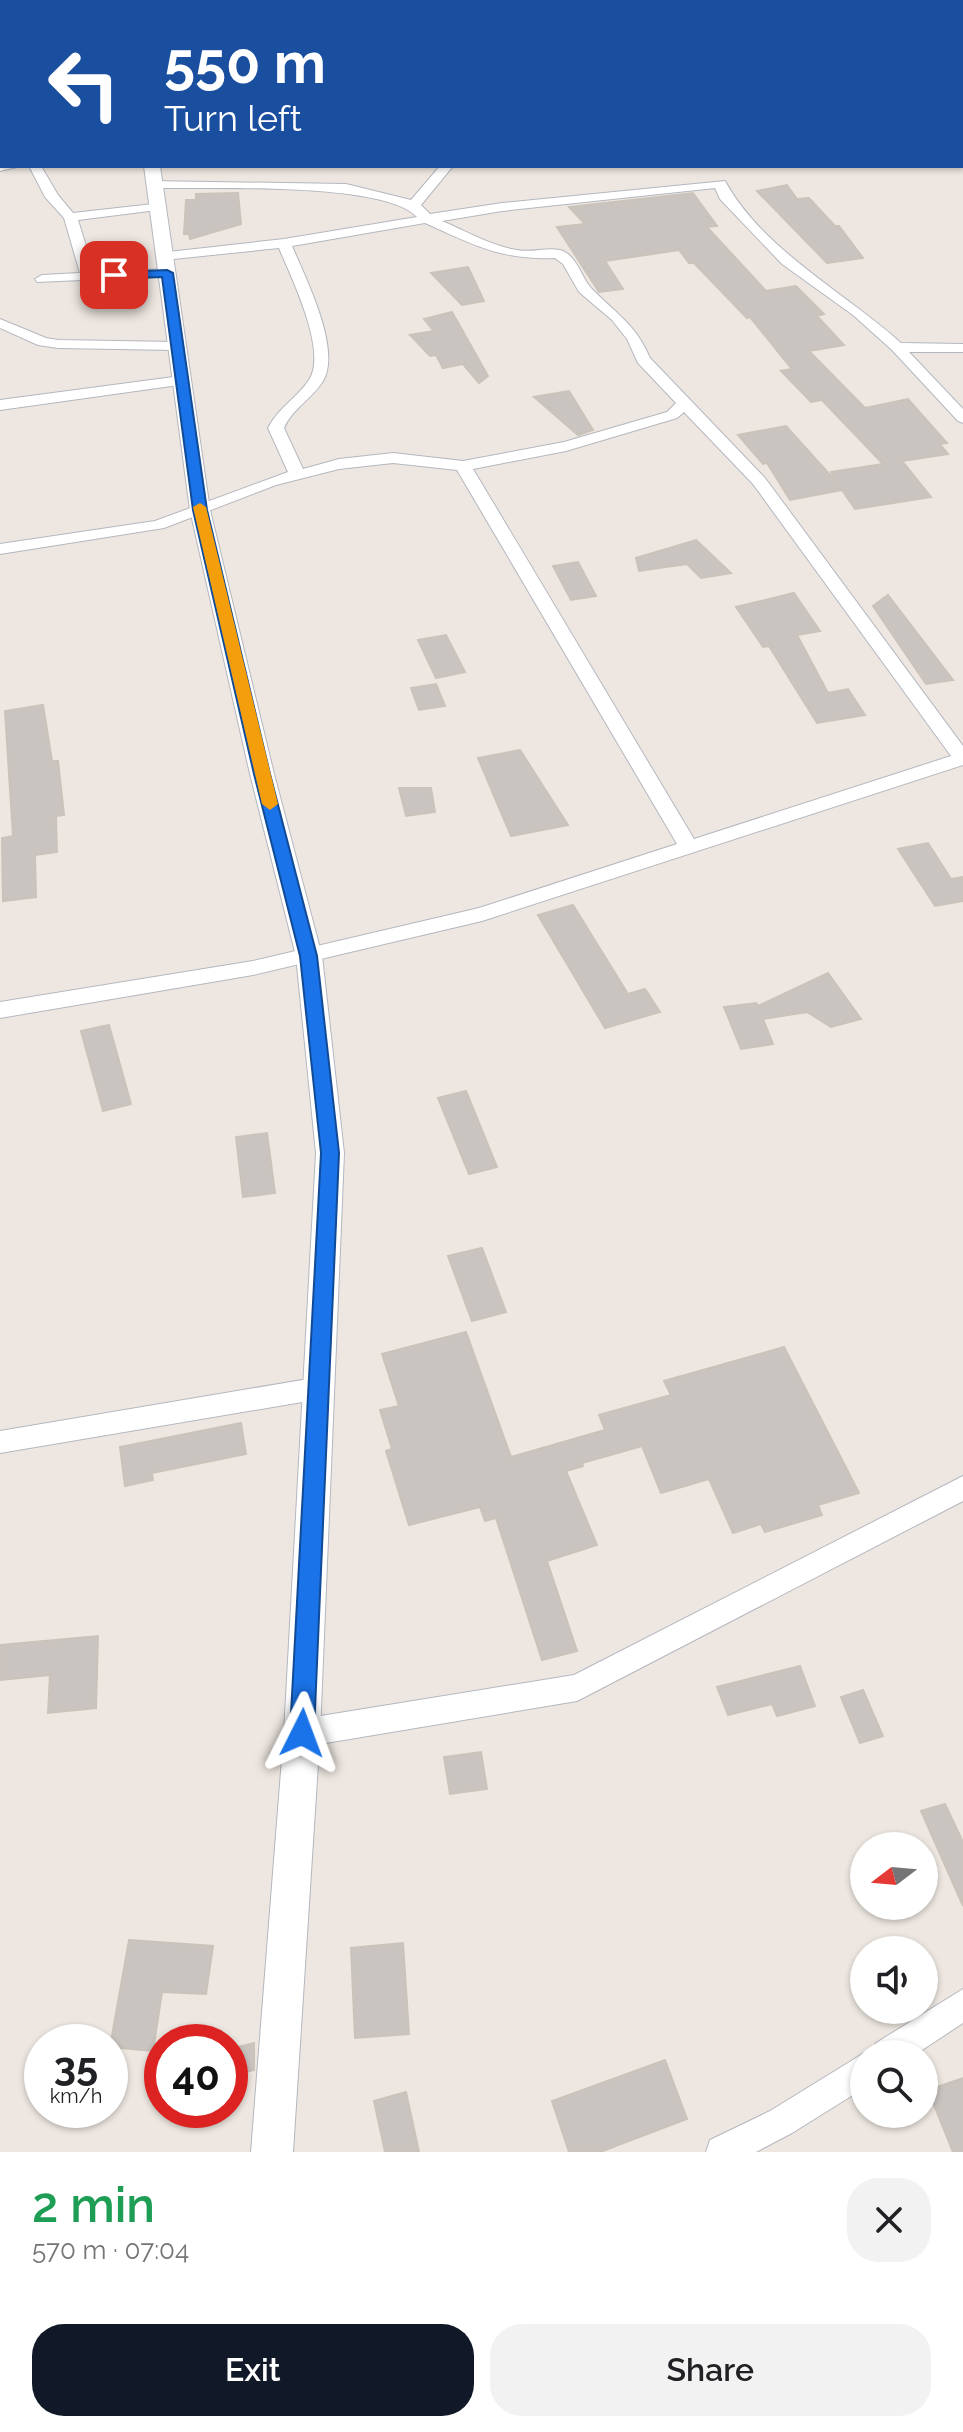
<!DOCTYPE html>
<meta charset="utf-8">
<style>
:root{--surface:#fff;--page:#f2f2f2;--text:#202124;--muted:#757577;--accent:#111827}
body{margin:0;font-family:Raleway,sans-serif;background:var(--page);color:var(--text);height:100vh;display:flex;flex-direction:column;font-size:30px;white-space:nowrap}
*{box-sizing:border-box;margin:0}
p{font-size:26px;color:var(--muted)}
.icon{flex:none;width:44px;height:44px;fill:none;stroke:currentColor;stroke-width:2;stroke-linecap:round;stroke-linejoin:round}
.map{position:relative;height:2152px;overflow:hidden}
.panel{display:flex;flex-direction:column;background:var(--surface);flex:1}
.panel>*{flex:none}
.top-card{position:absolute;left:0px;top:0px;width:964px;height:168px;box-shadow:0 2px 6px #0004;background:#1a4fa0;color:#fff;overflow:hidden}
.needle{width:52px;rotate:254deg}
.fabs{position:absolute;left:850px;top:1832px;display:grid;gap:16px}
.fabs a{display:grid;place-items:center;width:88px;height:88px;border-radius:50%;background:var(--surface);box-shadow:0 2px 6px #0004;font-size:40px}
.speed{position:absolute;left:24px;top:2024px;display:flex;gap:16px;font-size:40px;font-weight:700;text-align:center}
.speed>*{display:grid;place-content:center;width:104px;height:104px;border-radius:50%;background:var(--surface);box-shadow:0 2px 6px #0004;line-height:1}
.speed small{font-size:20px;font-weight:400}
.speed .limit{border:12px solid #d22;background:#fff;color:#111}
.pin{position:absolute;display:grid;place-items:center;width:68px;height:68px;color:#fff;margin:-34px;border-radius:16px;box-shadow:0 4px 12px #0006}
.me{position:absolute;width:88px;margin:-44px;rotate:3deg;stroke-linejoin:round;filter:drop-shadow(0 0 6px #0008)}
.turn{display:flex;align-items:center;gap:28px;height:168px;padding:0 32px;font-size:36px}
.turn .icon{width:104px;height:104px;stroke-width:2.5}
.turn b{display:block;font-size:56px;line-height:68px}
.round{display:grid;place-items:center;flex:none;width:84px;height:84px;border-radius:32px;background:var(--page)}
.overview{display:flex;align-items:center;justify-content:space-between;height:136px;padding:0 32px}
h1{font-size:48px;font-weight:600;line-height:60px;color:#1e9e55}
.primary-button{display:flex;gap:16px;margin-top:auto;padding:16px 32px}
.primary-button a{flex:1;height:92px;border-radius:32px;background:var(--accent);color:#fff;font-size:32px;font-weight:600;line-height:92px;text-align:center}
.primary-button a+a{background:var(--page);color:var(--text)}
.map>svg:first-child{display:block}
.building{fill:#c9c4c0;stroke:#c9c3ba;stroke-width:2}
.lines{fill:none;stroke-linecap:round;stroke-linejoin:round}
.minor-casing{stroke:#b4b7bf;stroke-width:2}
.tertiary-casing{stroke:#b4b7bf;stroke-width:2}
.minor{fill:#fff;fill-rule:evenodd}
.tertiary{fill:#fff;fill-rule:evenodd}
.route{fill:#1a73e8;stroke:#114b97;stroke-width:2}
.slow{fill:#f59e0b}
</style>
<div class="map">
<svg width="963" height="2152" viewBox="0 0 963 2152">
<rect width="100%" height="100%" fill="#eee7e1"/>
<!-- building -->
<path class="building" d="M787 185 797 199 809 198 835 226H839L863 258 827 263 757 191Z
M238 193 241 224 190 239 189 234H184L186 200H196V194Z
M693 193 717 226 707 227 766 291 796 286 824 314 817 316 844 345 809 351 865 408 908 399 947 443 940 444 948 454 902 461 931 497 855 509 842 490 790 500 767 463 763 464 738 435 786 426 840 486 831 472 883 464 822 400 811 402 781 371 792 369 750 317 747 318 694 263H689L679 250 605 261 623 289 599 292 557 227 585 224 569 207Z
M468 267 484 301 462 305 431 273Z
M452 312 488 376 479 383 463 364 443 368 436 355 430 356 410 335 434 331 424 319Z
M569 391 593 430 578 435 534 397Z
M696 540 731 573 701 578 687 564 639 571 636 558Z
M578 562 596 596 571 600 553 566Z
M794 593 820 631 797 635 828 693 848 689 865 715 817 723 769 646 763 647 736 607Z
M888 595 953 680 926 684 873 606Z
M446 635 465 672 436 678 418 640Z
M436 684 445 706 419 710 411 688Z
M43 705 52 761H58L64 815 56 816 57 852 35 855 36 897 3 901 2 838 13 836 5 711Z
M520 750 568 825 511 836 478 758Z
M399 788H431L435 812 406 816Z
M928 843 951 879 963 877V901L935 906 898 849Z
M573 905 628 994 645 989 660 1012 605 1028 538 915Z
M828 973 861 1019 831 1027 807 1012 763 1019 773 1044 741 1049 724 1007 756 1003 758 1006Z
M109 1025 131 1104 103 1111 81 1031Z
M466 1091 497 1167 469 1174 438 1098Z
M267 1133 275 1193 243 1197 236 1137Z
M482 1248 506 1312 472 1321 448 1256Z
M466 1332 511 1457 605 1430 599 1415 671 1395 664 1381 784 1347 859 1493 818 1505 822 1515 765 1532 761 1524 733 1533 709 1479 661 1493 642 1446 582 1463 583 1466 566 1471 597 1545 547 1561 577 1651 542 1660 496 1518 485 1521 480 1507 409 1525 386 1451 392 1449 380 1410 399 1406 382 1354Z
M241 1423 246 1454 152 1473 153 1480 125 1486 120 1447Z
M98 1636 96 1708 48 1713 50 1675 0 1680V1645Z
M800 1666 815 1706 777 1716 772 1704 728 1715 717 1687Z
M863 1690 883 1736 860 1743 841 1697Z
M481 1752 487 1789 450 1794 444 1757Z
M945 1804 963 1842V1906L921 1811Z
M129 1940 213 1946 206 1994 162 1992 153 2051 110 2047Z
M403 1943 409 2034 355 2038 351 1948Z
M254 2043V2070L230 2076V2049Z
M665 2060 687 2119 600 2152H569L552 2101Z
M963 2078V2152H953L928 2090Z
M406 2092 419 2152H385L374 2101Z"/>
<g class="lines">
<!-- minor casing -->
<g class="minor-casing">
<path id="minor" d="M367 0H379L381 2H369Z
M419 0H451L417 2Z
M503 0H515L516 2H504Z
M610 0H622L624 2H612Z
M754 0H766L767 2H755Z
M890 0H902L903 2H891Z
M0 31H2V37H0Z
M962 39H963V45H962Z
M2 107V115L0 116V108Z
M0 138H2V146H0Z
M0 163 2 166H21L0 171Z
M29 166H41L58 195 73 213 162 203 164 206 157 210 78 220 94 272 167 269 172 270V276L37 282 35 279 42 275 80 273 64 218 45 197Z
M440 166H453L421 205 430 214 502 203 725 181C763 250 843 291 901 343L963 344V352H909L963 409V423L958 421 892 350 853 315 782 264 720 199 715 188 502 211 442 221C466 231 491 246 517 250 531 253 547 247 560 250 577 255 581 277 591 288 616 314 635 323 650 358L765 478 963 746V765L482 921 253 975 0 1018V1002L253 961 479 908 677 844 457 470 393 463 339 469 276 485 164 528 0 554V544L155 521 288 472 268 428C278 408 297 398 309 380 328 351 291 277 279 248L164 260 157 256 159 253 284 239 417 217C384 181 206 189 153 188L148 187V181L346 184 411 200ZM425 223C474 245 500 260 555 258L563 264 579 292 612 320 627 339 638 363 676 403 667 412 564 442 463 461 393 453 339 459 303 469 284 428C292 409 312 399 323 381 342 349 305 277 292 246ZM684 412 753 484 951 756 694 839 473 469 566 451 677 418Z
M0 319 46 338 58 340 175 342 182 346 175 350 58 348 38 345 0 328Z
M181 376 189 381 186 384 0 410V400Z
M320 1377 329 1380 333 1388 329 1396 320 1399 0 1453V1431Z
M963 1476V1501L577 1701 302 1747 292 1743 288 1733 292 1723 302 1719 574 1675Z
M963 1989V2023L916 2054H871L876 2043Z
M864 2053V2088L792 2133 756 2152H706L710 2140 770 2111Z"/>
</g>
<!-- tertiary casing -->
<g class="tertiary-casing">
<path id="tertiary" d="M144 166H160L210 510 274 774 322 956 344 1153 320 1733 293 2152H251L284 1733 316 1153 296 956 250 774 190 510Z"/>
</g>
<!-- minor -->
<use href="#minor" class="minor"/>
<!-- tertiary -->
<use href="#tertiary" class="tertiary"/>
</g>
<!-- route -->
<path class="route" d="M167 270 173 273 207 510 270 774 317 956 339 1153 314 1733 310 1741 302 1744 294 1741 290 1733 321 1153 300 956 254 774 193 510 162 277 114 279 109 275 114 272Z"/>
<!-- slow -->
<path class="slow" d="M200 503 206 507 278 804 270 810 262 804 193 507Z"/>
</svg>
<div class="fabs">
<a><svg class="needle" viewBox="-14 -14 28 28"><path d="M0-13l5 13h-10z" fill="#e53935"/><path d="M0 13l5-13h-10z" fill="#757577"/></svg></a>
<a><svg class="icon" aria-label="sound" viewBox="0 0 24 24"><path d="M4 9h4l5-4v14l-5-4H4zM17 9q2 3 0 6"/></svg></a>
<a><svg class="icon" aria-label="search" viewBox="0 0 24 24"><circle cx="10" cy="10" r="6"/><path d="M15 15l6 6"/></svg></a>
</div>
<div class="speed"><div>35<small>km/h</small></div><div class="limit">40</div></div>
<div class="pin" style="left:114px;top:275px;background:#d93025"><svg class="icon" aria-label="arrive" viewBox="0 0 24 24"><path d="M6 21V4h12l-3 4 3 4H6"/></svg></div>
<svg class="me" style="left:302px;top:1733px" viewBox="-20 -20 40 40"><path d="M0-17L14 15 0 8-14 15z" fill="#1a73e8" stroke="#fff" stroke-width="4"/></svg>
<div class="top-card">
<div class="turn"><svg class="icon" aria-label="left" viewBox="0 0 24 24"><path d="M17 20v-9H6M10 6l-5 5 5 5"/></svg><div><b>550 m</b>Turn left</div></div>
</div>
</div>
<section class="panel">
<div class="overview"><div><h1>2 min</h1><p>570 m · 07:04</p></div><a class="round"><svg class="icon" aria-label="close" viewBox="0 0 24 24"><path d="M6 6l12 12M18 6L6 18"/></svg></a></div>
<div class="primary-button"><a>Exit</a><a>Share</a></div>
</section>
